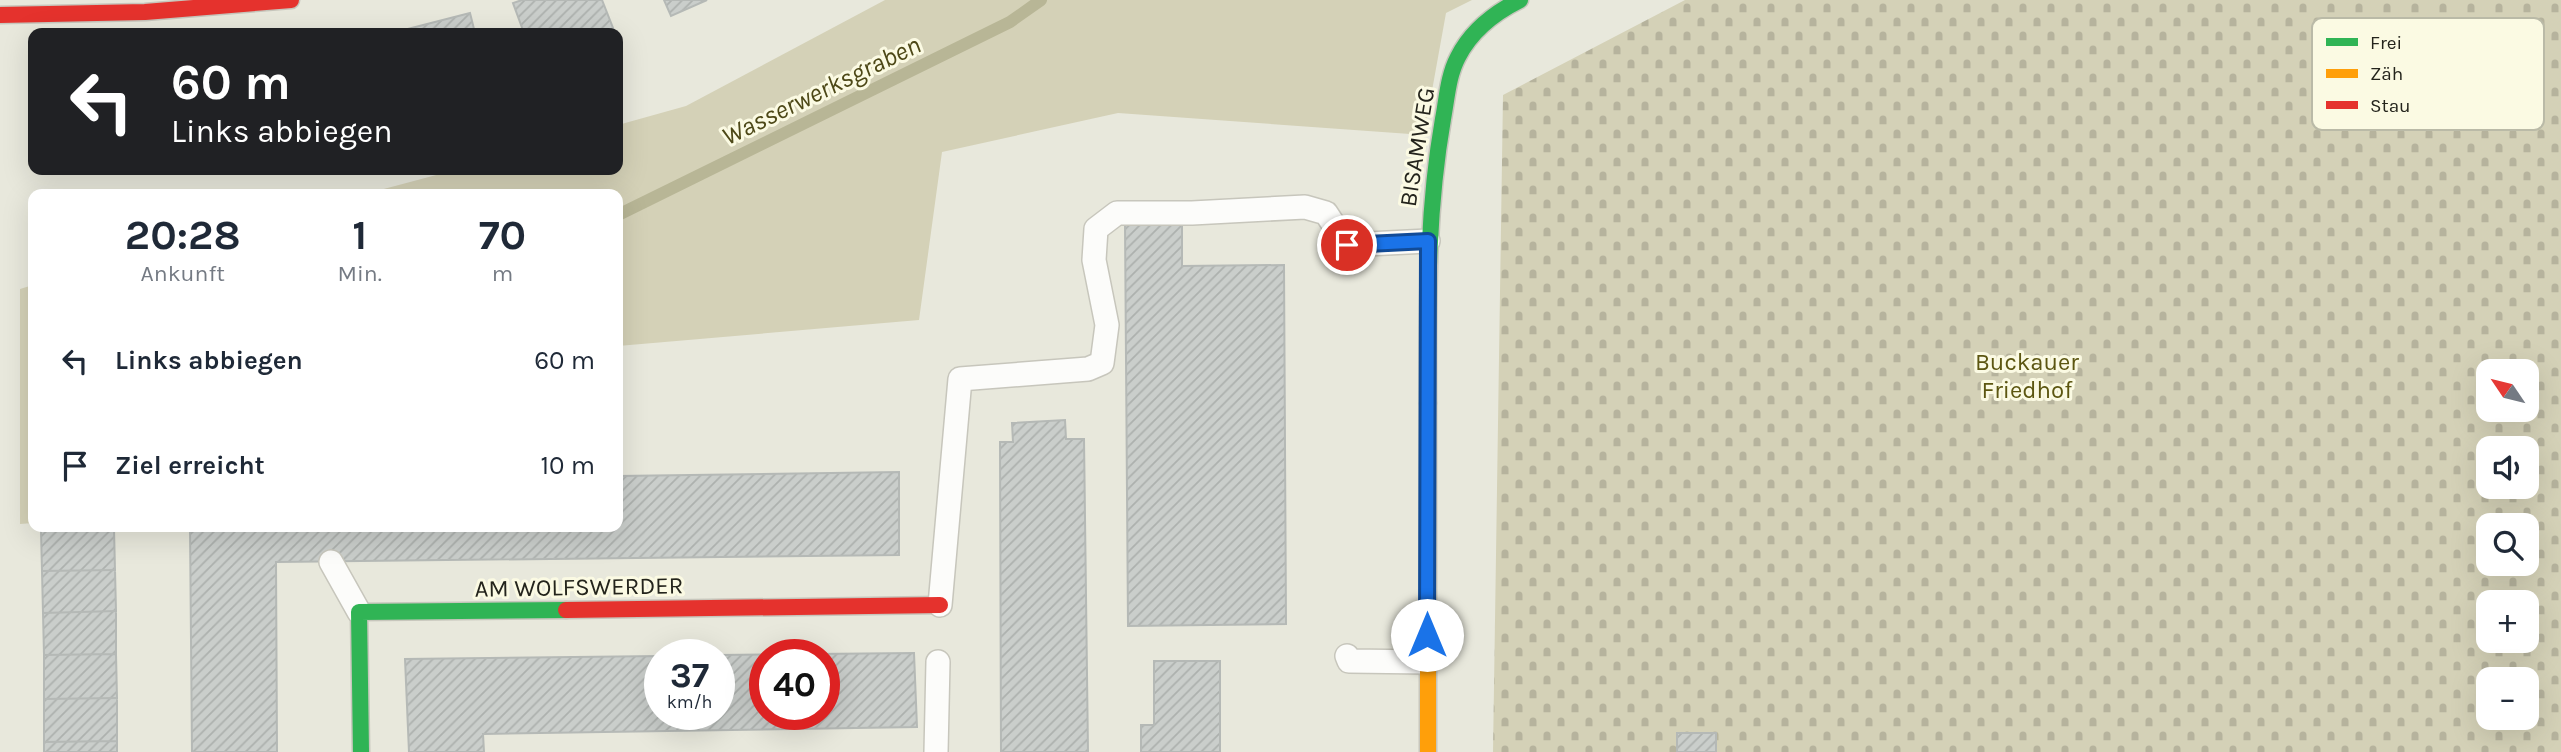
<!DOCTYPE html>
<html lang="de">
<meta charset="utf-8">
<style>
:root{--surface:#fff;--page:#f2f2f3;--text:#1f2937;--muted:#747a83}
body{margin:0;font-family:Karla,sans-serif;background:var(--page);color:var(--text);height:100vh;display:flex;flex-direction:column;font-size:26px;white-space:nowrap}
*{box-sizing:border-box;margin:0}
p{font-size:23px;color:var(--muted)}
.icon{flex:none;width:38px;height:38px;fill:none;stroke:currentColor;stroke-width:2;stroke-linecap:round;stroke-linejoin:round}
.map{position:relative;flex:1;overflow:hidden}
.details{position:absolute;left:28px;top:189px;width:595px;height:343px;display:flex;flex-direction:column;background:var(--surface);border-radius:14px;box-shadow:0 7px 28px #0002}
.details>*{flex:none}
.guide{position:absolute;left:28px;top:28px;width:595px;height:147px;border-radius:14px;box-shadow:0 7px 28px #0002;background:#202124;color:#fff;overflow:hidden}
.needle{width:46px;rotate:305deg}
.buttons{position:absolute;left:2476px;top:359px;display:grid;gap:14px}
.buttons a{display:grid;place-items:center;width:63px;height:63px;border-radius:14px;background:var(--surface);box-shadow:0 7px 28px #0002;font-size:35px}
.speed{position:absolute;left:644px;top:639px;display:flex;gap:14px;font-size:35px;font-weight:700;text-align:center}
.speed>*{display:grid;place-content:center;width:91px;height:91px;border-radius:50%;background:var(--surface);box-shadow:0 7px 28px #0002;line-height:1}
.speed small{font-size:18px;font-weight:400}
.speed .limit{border:10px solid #d22;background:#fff;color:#111}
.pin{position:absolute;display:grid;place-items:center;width:60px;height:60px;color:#fff;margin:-30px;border:4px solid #fff;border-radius:50%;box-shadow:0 2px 7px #0007}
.me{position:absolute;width:77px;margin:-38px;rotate:0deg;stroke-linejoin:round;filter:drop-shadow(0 0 5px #0008)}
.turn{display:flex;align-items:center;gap:24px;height:147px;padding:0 28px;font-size:32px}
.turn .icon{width:91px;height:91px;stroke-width:2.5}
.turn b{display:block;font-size:49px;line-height:60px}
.eta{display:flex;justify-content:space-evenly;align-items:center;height:119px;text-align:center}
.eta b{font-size:42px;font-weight:700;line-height:49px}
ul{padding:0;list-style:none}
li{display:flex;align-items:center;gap:21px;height:105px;padding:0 28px}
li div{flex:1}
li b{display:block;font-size:26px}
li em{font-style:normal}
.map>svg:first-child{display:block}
.green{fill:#d4d1b7}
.cemetery{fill:url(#cemetery-stones);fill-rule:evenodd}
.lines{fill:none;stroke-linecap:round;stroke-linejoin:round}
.stream{stroke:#b8b696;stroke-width:12}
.building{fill:url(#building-hatch);stroke:#b5b9b6;stroke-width:2;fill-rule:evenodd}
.lane-casing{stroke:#c7c6bc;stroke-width:26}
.fast-casing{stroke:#c7c6bc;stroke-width:19}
.slow-casing{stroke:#c7c6bc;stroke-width:19}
.jam-casing{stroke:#c7c6bc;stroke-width:19}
.lane{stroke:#fcfcfa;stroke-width:23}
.fast{stroke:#30b455;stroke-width:16}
.slow{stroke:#ff9f0a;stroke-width:16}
.jam{stroke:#e5322d;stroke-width:16}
.route-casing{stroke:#114b97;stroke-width:18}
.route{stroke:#1a73e8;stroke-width:12}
.labels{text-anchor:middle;stroke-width:6;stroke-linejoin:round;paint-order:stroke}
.street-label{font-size:24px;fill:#24241c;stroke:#fbfae3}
.park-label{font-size:24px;fill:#5c5611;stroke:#fbfae3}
.water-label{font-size:26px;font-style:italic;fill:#4d4817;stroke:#fbfae3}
.key{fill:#fbfae3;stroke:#babaa7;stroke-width:2}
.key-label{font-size:19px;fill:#24241c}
</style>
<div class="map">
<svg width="2561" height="752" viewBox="0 0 2561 752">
<defs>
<pattern id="cemetery-stones" width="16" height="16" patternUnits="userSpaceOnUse" patternTransform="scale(1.75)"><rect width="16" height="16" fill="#d4d1b7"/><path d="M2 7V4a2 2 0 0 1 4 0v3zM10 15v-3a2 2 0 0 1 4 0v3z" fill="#b6b39d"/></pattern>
<pattern id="building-hatch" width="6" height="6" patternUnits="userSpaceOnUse" patternTransform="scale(1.75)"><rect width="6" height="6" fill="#cacecb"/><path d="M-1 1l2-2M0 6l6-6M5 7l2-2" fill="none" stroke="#adb1ae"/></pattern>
</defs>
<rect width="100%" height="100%" fill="#e8e8dc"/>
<!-- green -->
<path class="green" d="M885 0H1472L1446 13 1424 135 1118 113 942 152 919 320 618 346V194H365L455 170H618V125L686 106Z
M33 285V523L20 524V289Z"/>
<!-- cemetery -->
<path class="cemetery" d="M1685 0H2561V752H1493L1503 95ZM2488 371H2527V410H2488ZM2488 448H2527V486H2488ZM2488 525H2527V564H2488ZM2488 602H2527V640H2488ZM2488 679H2527V718H2488Z"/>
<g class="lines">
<!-- stream -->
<path class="stream" d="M618 215 1010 22 1041 0"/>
</g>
<!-- building -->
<path class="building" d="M522 0H602L615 33H524L513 3Z
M664 0H707L671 16Z
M470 13 475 33H392Z
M1125 225H1182V266L1284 265 1286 624 1128 626Z
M1065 420 1066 439H1084L1088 752H1001L1000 442H1013L1012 423Z
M899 472V555L276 562 277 752H192L190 527H618V476Z
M114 529 115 570 42 571 41 531Z
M115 570 116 611 43 613 42 571Z
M116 611V654L44 655 43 613Z
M914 653 917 727 483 734 484 752H409L405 659 660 656V714H719V655ZM765 654H824V714H765Z
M116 654 117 698 44 699V655Z
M1154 661H1220V752H1141V725H1154Z
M117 698V741L44 742V699Z
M1677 733H1716V752H1677Z
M117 741V752H44V742Z"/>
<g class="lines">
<!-- lane casing -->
<g class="lane-casing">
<path id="lane" d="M331 562 359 612
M940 605 960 379 1088 369 1102 363 1107 325 1094 260 1096 229 1117 213H1192L1305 207 1326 213 1347 245 1428 241
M1347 656 1349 661 1427 662
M936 752 938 662"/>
</g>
<!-- fast casing -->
<g class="fast-casing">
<path id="fast" d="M1428 403C1428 306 1426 216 1443 119 1447 98 1448 76 1458 57 1471 31 1494 13 1520 0
M361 752 359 612 566 610"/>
</g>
<!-- slow casing -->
<g class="slow-casing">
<path id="slow" d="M1428 403V752"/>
</g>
<!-- jam casing -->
<g class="jam-casing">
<path id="jam" d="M0 15 145 12 291 0
M566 610 940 605"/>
</g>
<!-- lane -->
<use href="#lane" class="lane"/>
<!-- fast -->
<use href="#fast" class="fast"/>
<!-- slow -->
<use href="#slow" class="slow"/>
<!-- jam -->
<use href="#jam" class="jam"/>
</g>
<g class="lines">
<!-- route casing -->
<g class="route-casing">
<path id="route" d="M1347 245 1428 241 1427 635"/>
</g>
<!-- route -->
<use href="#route" class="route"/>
</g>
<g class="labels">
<!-- street labels -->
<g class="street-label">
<text transform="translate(1417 147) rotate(-81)" y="8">BISAMWEG</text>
<text transform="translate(579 587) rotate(-1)" y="8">AM WOLFSWERDER</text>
</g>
<!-- park labels -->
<g class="park-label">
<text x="2027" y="370">Buckauer<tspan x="2027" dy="28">Friedhof</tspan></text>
</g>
<!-- water labels -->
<g class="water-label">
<text transform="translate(821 90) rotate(-26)" y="9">Wasserwerksgraben</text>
</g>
</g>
<!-- legend -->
<rect x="2312" y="18" width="232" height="112" rx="10" class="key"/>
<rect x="2326" y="38" width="32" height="8" fill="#30b455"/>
<rect x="2326" y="69" width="32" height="9" fill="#ff9f0a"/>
<rect x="2326" y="101" width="32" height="8" fill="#e5322d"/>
<g class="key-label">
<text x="2370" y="49">Frei</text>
<text x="2370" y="80">Zäh</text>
<text x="2370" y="112">Stau</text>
</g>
</svg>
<div class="buttons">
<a><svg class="needle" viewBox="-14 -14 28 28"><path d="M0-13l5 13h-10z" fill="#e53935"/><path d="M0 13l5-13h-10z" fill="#747a83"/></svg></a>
<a><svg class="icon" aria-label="sound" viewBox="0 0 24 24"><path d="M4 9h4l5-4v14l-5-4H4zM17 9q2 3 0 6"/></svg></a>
<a><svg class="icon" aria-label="search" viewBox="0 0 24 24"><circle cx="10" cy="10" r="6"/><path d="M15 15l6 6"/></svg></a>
<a>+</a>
<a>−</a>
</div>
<div class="speed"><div>37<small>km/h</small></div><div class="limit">40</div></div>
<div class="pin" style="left:1347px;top:245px;background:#d93025"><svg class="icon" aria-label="arrive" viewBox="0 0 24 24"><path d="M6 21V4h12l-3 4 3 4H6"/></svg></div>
<svg class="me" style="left:1427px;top:635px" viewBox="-20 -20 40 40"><circle r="19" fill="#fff"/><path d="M0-13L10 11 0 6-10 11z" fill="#1a73e8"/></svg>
<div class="guide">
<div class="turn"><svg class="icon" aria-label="left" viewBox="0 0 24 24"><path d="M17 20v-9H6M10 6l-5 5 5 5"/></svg><div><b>60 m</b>Links abbiegen</div></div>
</div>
<section class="details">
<div class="eta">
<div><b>20:28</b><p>Ankunft</p></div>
<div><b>1</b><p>Min.</p></div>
<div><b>70</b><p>m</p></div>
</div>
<ul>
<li><svg class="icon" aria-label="left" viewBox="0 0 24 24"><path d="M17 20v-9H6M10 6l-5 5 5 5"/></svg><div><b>Links abbiegen</b></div><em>60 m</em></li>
<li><svg class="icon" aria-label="arrive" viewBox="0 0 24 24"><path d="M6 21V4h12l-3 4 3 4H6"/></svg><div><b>Ziel erreicht</b></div><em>10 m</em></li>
</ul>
</section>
</div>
